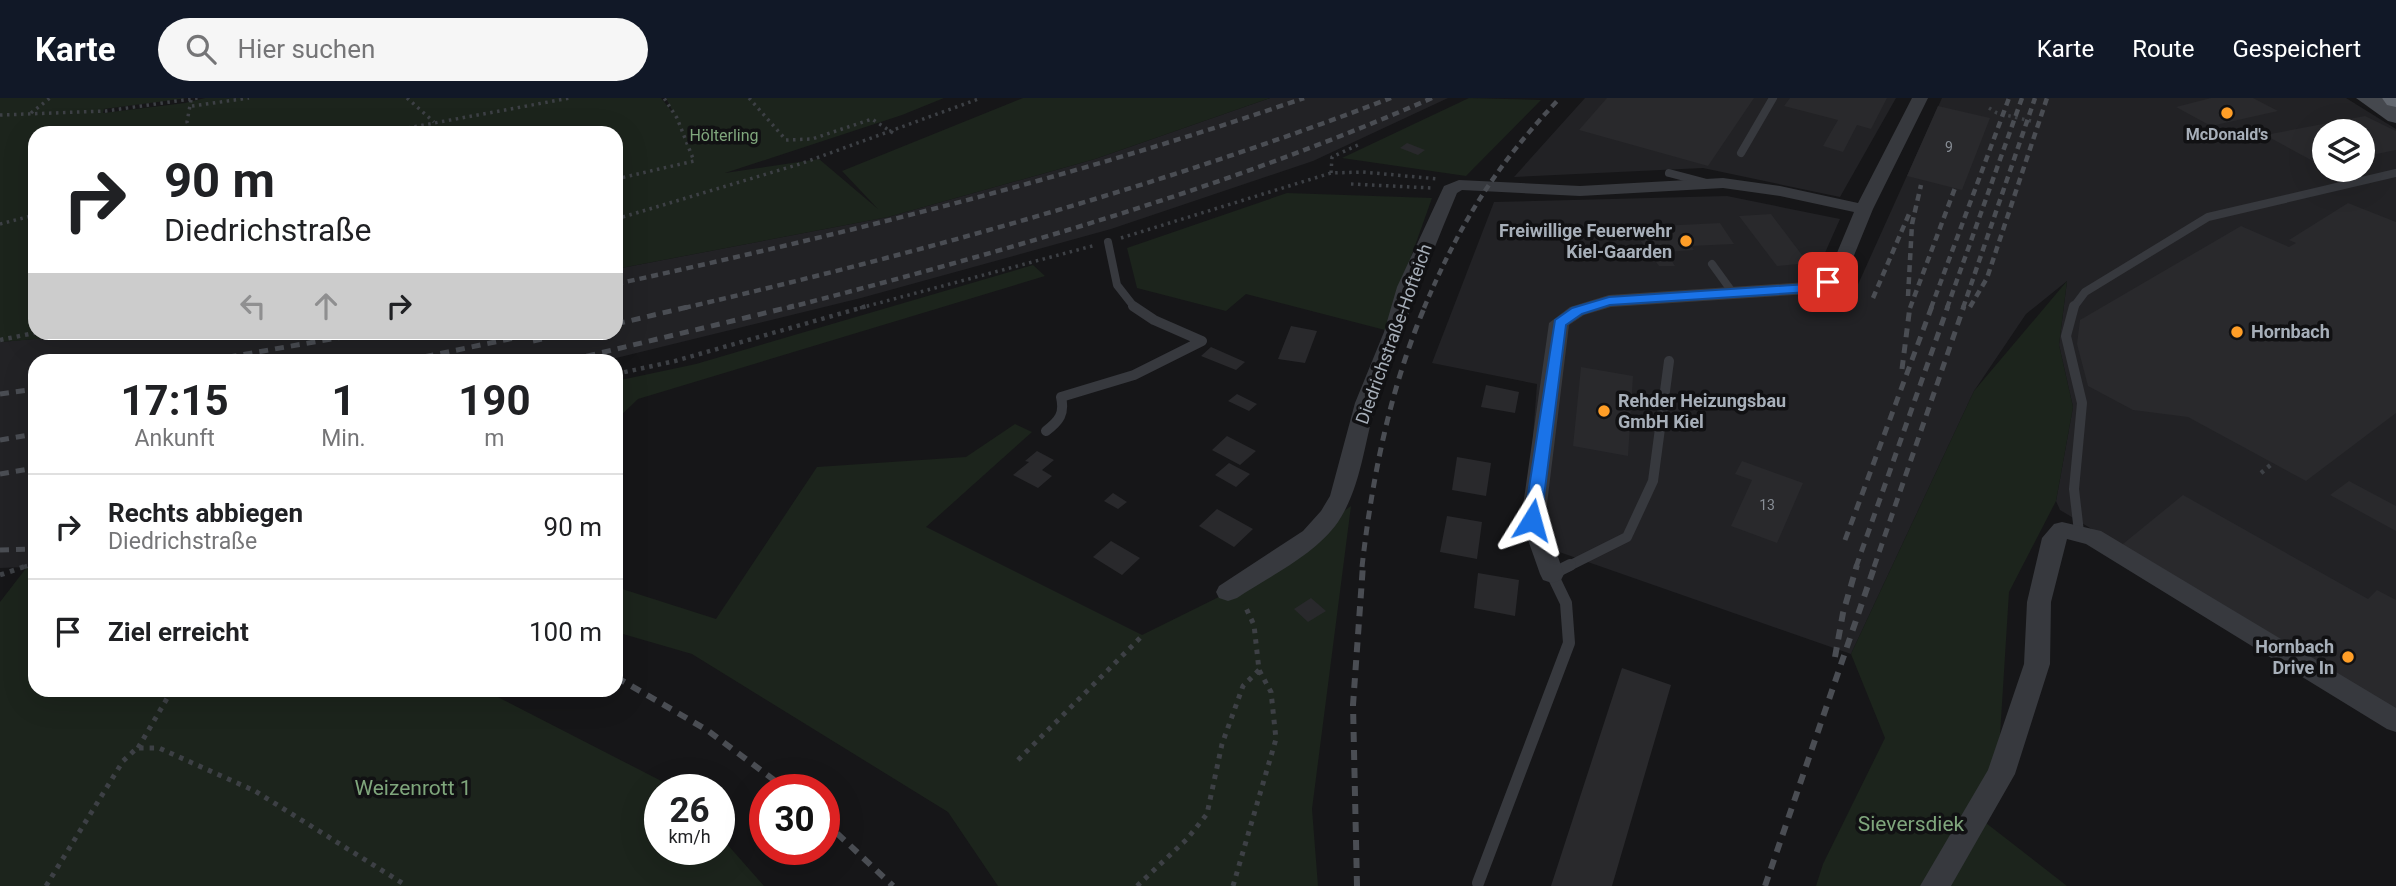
<!DOCTYPE html>
<html lang="de">
<meta charset="utf-8">
<style>
:root{--surface:#fff;--page:#f6f6f6;--text:#202124;--muted:#757577;--line:#e0e0e0;--accent:#111827}
body{margin:0;font-family:Roboto,sans-serif;background:var(--page);color:var(--text);height:100vh;display:flex;flex-direction:column;font-size:26px;white-space:nowrap}
*{box-sizing:border-box;margin:0}
p{font-size:23px;color:var(--muted)}
.icon{flex:none;width:38px;height:38px;fill:none;stroke:currentColor;stroke-width:2;stroke-linecap:round;stroke-linejoin:round}
.map{position:relative;flex:1;overflow:hidden}
.side{position:absolute;left:28px;top:256px;width:595px;height:343px;display:flex;flex-direction:column;background:var(--surface);border-radius:21px;box-shadow:0 7px 28px #0002}
.side>*{flex:none}
.top-card{position:absolute;left:28px;top:28px;width:595px;height:214px;border-radius:21px;box-shadow:0 7px 28px #0002;background:#fff;color:var(--text);overflow:hidden}
.controls{position:absolute;left:2312px;top:21px;display:grid;gap:14px}
.controls a{display:grid;place-items:center;width:63px;height:63px;border-radius:50%;background:var(--surface);box-shadow:0 7px 28px #0002;font-size:35px}
.speed{position:absolute;left:644px;top:676px;display:flex;gap:14px;font-size:35px;font-weight:700;text-align:center}
.speed>*{display:grid;place-content:center;width:91px;height:91px;border-radius:50%;background:var(--surface);box-shadow:0 7px 28px #0002;line-height:1}
.speed small{font-size:18px;font-weight:400}
.speed .limit{border:10px solid #d22;background:#fff;color:#111}
.pin{position:absolute;display:grid;place-items:center;width:60px;height:60px;color:#fff;margin:-30px;border-radius:14px;box-shadow:0 4px 10px #0006}
.me{position:absolute;width:77px;margin:-38px;rotate:8deg;stroke-linejoin:round;filter:drop-shadow(0 0 5px #0008)}
.turn{display:flex;align-items:center;gap:24px;height:147px;padding:0 21px;font-size:32px}
.turn .icon{width:91px;height:91px;stroke-width:2.5}
.turn b{display:block;font-size:49px;line-height:60px}
.lanes{display:flex;align-items:center;height:66px;padding:0 21px;background:#0003;justify-content:center;gap:35px;direction:ltr}
.lanes .off{opacity:.35}
.eta{display:flex;justify-content:space-evenly;align-items:center;height:119px;text-align:center}
.eta b{font-size:42px;font-weight:700;line-height:49px}
ul{padding:0;list-style:none}
li{display:flex;align-items:center;gap:21px;height:105px;padding:0 21px;border-top:2px solid var(--line)}
li div{flex:1}
li b{display:block;font-size:26px}
li em{font-style:normal}
header{display:flex;align-items:center;gap:42px;box-sizing:border-box;height:98px;padding:0 35px;background:var(--accent);color:#fff}
header strong{font-size:33px}
nav{display:flex;gap:38px;margin-inline-start:auto;font-size:24px}
.search{width:490px;height:63px;background:var(--page);display:flex;align-items:center;gap:18px;box-sizing:border-box;padding:0 24px;border-radius:38px;color:var(--muted);font-size:26px}
.map>svg:first-child{display:block}
.built{fill:#222225;fill-rule:evenodd}
.green{fill:#1c241c}
.building{fill:#29292c}
.lines{fill:none;stroke-linecap:round;stroke-linejoin:round}
.path-far2{stroke:#3d4045;stroke-width:3.5;stroke-dasharray:2.5 4.5;stroke-linecap:butt}
.path-far1{stroke:#3d4045;stroke-width:4.5;stroke-dasharray:3.5 5;stroke-linecap:butt}
.path{stroke:#3d4045;stroke-width:5;stroke-dasharray:4.5 6;stroke-linecap:butt}
.lane-far2{stroke:#37393e;stroke-width:8}
.lane-far1{stroke:#37393e;stroke-width:10}
.lane{stroke:#37393e;stroke-width:12}
.street{fill:#37393e;fill-rule:evenodd}
.secondary{fill:#45484e;fill-rule:evenodd}
.highway{fill:#62676f;fill-rule:evenodd}
.rail-far2{stroke:#4a4d53;stroke-width:4.5;stroke-dasharray:7 5;stroke-linecap:butt}
.rail-far1{stroke:#4a4d53;stroke-width:5;stroke-dasharray:9 7;stroke-linecap:butt}
.rail{stroke:#4a4d53;stroke-width:6;stroke-dasharray:10 8;stroke-linecap:butt}
.route{fill:#1a73e8;stroke:#114b97;stroke-width:2}
.poi-dot{fill:#ff9e27;stroke:#111113;stroke-width:2.5}
.labels{text-anchor:middle;stroke-width:7;stroke-linejoin:round;paint-order:stroke}
.number-label{font-size:14px;fill:#878d95}
.far-poi-label{font-size:16px;font-weight:bold;fill:#a7afb9;stroke:#111113}
.far-park-label{font-size:16px;fill:#7fa67c;stroke:#111113}
.poi-label{font-size:18px;font-weight:bold;fill:#a7afb9;stroke:#111113;text-anchor:end}
.street-label{font-size:18px;fill:#a7afb9;stroke:#111113}
.near-park-label{font-size:21px;fill:#7fa67c;stroke:#111113}
</style>
<header>
<strong>Karte</strong>
<div class="search"><svg class="icon" aria-label="search" viewBox="0 0 24 24"><circle cx="10" cy="10" r="6"/><path d="M15 15l6 6"/></svg>Hier suchen</div>
<nav><a>Karte</a><a>Route</a><a>Gespeichert</a></nav>
</header>
<div class="map">
<svg width="2396" height="788" viewBox="0 0 2396 788">
<rect width="100%" height="100%" fill="#161618"/>
<!-- built -->
<path class="built" d="M1270 0H1448L1313 63 1111 131 861 200 608 262H35V451L27 469 0 470V244L109 234H616V171L888 119 1095 61Z
M1585 0H1896L1840 99 1703 70 1514 79Z
M1942 0H2346L2396 31V613L2060 412 2056 403 2073 309 2059 247 2067 183 2026 216 1974 293 1851 556 1525 442 1537 286 1432 265 1494 104 1727 98 1840 121 1816 175 1851 202ZM2324 33H2362V72H2324Z"/>
<!-- green -->
<path class="green" d="M0 0H188L104 11 103 15 185 5 205 0H661L674 16 666 0H944L902 17 725 75 819 61 878 111 842 73 1023 0H1270L1095 61 888 119 616 171V35H35V234L109 235 0 244Z
M1469 0 1541 2 1466 78 1342 60Z
M1287 95 1432 100 1385 232 1246 196 1226 213 1137 190 1127 150Z
M1033 167 1045 178 638 301 616 322V283L696 266Z
M2067 183 2059 247 2073 309 2056 403 2009 494 1996 701 1986 725 2067 788H1816L1823 766 1885 640 1851 556 1974 293Z
M1015 326 1032 334 926 429 1142 537 1237 490 1351 408 1312 711 1318 788H998L948 714 692 556 616 534V489L716 521 817 369 966 359Z
M27 469 35 470V592H484L677 691H660V751H719V737L764 788H0V504Z"/>
<!-- building -->
<path class="building" d="M1607 0H1754L1708 68 1579 32Z
M1790 0H1887L1871 31 1857 27 1843 54 1823 48 1838 22 1784 8Z
M2211 0H2253L2278 13 2211 28 2176 9Z
M1938 8 1990 20 1962 92 1907 78Z
M2365 18 2396 33V52L2362 59V33H2324V67H2320L2265 37Z
M1407 45 1425 52 1418 57 1400 50Z
M2348 105 2396 124V315L2306 383 2188 319 2133 312 2088 288 2077 246 2080 222 2241 128 2289 149 2296 145 2289 142Z
M1771 116 1808 165 1777 168 1739 118Z
M1720 125 1734 146 1691 148 1694 152 1666 154 1675 168H1659L1638 139H1646L1640 129Z
M1291 228 1317 233 1305 265 1278 261Z
M1211 249 1245 264 1236 272 1201 258Z
M1581 269 1633 278 1628 358 1573 348Z
M1486 287 1519 294 1515 315 1481 309Z
M1237 296 1257 306 1249 313 1228 303Z
M1227 338 1256 353 1240 367 1212 352Z
M1037 353 1054 362 1042 372 1052 378 1038 390 1013 377 1029 364 1025 363Z
M1457 359 1491 365 1486 398 1452 392Z
M1742 363 1803 385 1777 445 1731 428 1752 382 1735 376Z
M1229 365 1250 376 1236 389 1215 377Z
M2349 383 2396 408V433L2330 397Z
M1113 395 1127 404 1118 411 1104 403Z
M2183 397 2368 501 2377 492 2396 502V616L2118 450Z
M1217 411 1253 431 1234 449 1199 428Z
M1447 418 1482 424 1477 461 1440 454Z
M1111 443 1140 460 1122 477 1093 459Z
M1478 475 1519 482 1515 518 1474 510Z
M1311 500 1326 513 1308 524 1294 511Z
M1622 570 1671 587 1612 788H1551Z"/>
<g class="lines">
<!-- path-far2 -->
<path class="path-far2" d="M407 0 434 24
M749 0 786 42 812 41 872 21 893 35
M191 2 187 24 191 35
M192 8 249 0
M1989 10 1997 15 2031 23
M31 15 50 0
M0 17 106 13 198 0
M380 35 570 0
M1331 75 1332 59 1360 46
M616 81 694 63 677 20 664 0
M1351 86 1431 90
M616 121 800 66 981 0
M0 126 35 117
M1121 140 1331 75 1363 74 1438 81
M860 210 1096 147"/>
<!-- path-far1 -->
<path class="path-far1" d="M0 242 39 234
M616 276 675 263 867 208
M2261 375 2273 365
M24 469 35 465"/>
<!-- path -->
<path class="path" d="M0 477 29 467
M138 650 172 592
M1018 662 1143 537
M46 788 123 663 137 650H159L255 693 407 788
M1137 788 1187 741 1207 716 1222 646 1243 588 1259 572
M1233 788 1276 641 1271 594 1259 572 1254 527 1244 506"/>
<!-- lane-far2 -->
<path class="lane-far2" d="M1741 55 1773 0
M1669 75 1707 85
M1108 144 1117 187 1135 210
M1712 166 1733 195
M2073 210 2085 194 2208 119 2396 75"/>
<!-- lane-far1 -->
<path class="lane-far1" d="M2074 208 2066 238 2082 305 2074 391 2079 434
M1046 333C1059 323 1065 316 1061 299L1134 277 1202 243 1154 222 1133 208
M1567 469 1627 439 1653 383 1669 263"/>
<!-- lane -->
<path class="lane" d="M1478 785 1569 545 1566 505 1552 476 1570 467"/>
<!-- street -->
<path class="street" d="M1912 0H1928L1873 111 1846 177 1835 188 1809 196 1611 209 1584 217 1569 227 1545 422 1564 476 1561 482 1552 485 1543 482 1540 476 1521 422 1549 225 1570 209 1609 197 1807 184 1829 174 1854 114 1780 98 1723 90 1580 98 1462 92 1457 95C1428 164 1402 232 1377 303 1364 343 1362 388 1338 424 1315 457 1270 478 1237 500L1228 503 1219 500 1216 494 1219 488 1303 433 1321 413 1330 398 1355 305 1384 234 1397 189 1444 88 1459 82 1580 88 1723 80 1780 88 1858 105Z
M2062 424 2101 433 2396 610V634L2387 631 2086 446 2067 441 2051 504 2050 566 2015 676 1951 788H1920L1988 672 2024 566 2027 504 2042 440 2054 426Z"/>
<!-- secondary -->
<path class="secondary" d="M2356 0H2382L2396 8V25L2388 23Z"/>
<!-- highway -->
<path class="highway" d="M2382 0H2396V9L2387 7Z"/>
<!-- rail-far2 -->
<path class="rail-far2" d="M616 186C849 135 1079 78 1304 0
M1908 198 1912 126 1921 87
M1873 200 1909 116
M1970 209 1987 180 2047 0
M684 210C924 154 1161 88 1391 0
M787 210C1007 153 1224 91 1432 0
M1424 210C1460 125 1496 67 1560 0
M1910 210 1955 90
M1931 210 2009 0
M1947 210 2022 0
M1963 210 2035 0"/>
<!-- rail-far1 -->
<path class="rail-far1" d="M616 226 692 208
M533 243 575 234
M212 262 371 234
M409 262 543 234
M571 262 794 208
M1902 271 1910 208
M0 296 35 291
M0 342 35 336
M0 376 35 370
M1845 442 1932 208
M0 452 35 451
M1362 469C1372 380 1390 291 1425 208
M1856 469 1948 208
M1874 469 1964 208"/>
<!-- rail -->
<path class="rail" d="M1835 559 1843 515 1857 467
M616 579 707 632 786 691
M824 723 893 788
M1357 788 1353 607 1363 467
M1765 788 1875 467"/>
</g>
<!-- route -->
<path class="route" d="M1828 180 1832 181V187L1809 194 1610 207 1582 216 1566 227 1541 422 1532 428 1527 426 1524 422 1555 222 1572 210 1609 199 1808 186Z"/>
<!-- markers -->
<g class="poi-dot">
<circle cx="2227" cy="15" r="7"/>
<circle cx="1686" cy="143" r="7"/>
<circle cx="2237" cy="234" r="7"/>
<circle cx="1604" cy="313" r="7"/>
<circle cx="2348" cy="559" r="7"/>
</g>
<g class="labels">
<!-- number labels -->
<g class="number-label">
<text x="1949" y="54">9</text>
<text x="1767" y="412">13</text>
</g>
<!-- far-poi labels -->
<g class="far-poi-label">
<text x="2227" y="42">McDonald's</text>
</g>
<!-- far-park labels -->
<g class="far-park-label">
<text x="724" y="43">Hölterling</text>
</g>
<!-- poi labels -->
<g class="poi-label">
<text x="1672" y="139">Freiwillige Feuerwehr<tspan x="1672" dy="21">Kiel-Gaarden</tspan></text>
<text x="2251" y="240" text-anchor="start">Hornbach</text>
<text x="1618" y="309" text-anchor="start">Rehder Heizungsbau<tspan x="1618" dy="21">GmbH Kiel</tspan></text>
<text x="2334" y="555">Hornbach<tspan x="2334" dy="21">Drive In</tspan></text>
</g>
<!-- street labels -->
<g class="street-label">
<text transform="translate(1394 236) rotate(-70)" y="6">Diedrichstraße-Hofteich</text>
</g>
<!-- near-park labels -->
<g class="near-park-label">
<text x="413" y="697">Weizenrott 1</text>
<text x="1911" y="733">Sieversdiek</text>
</g>
</g>
</svg>
<div class="controls">
<a><svg class="icon" aria-label="layers" viewBox="0 0 24 24"><path d="M12 4l9 5-9 5-9-5zM3 14l9 5 9-5"/></svg></a>
</div>
<div class="speed"><div>26<small>km/h</small></div><div class="limit">30</div></div>
<div class="pin" style="left:1828px;top:184px;background:#d93025"><svg class="icon" aria-label="arrive" viewBox="0 0 24 24"><path d="M6 21V4h12l-3 4 3 4H6"/></svg></div>
<svg class="me" style="left:1532px;top:422px" viewBox="-20 -20 40 40"><path d="M0-17L14 15 0 8-14 15z" fill="#1a73e8" stroke="#fff" stroke-width="4"/></svg>
<div class="top-card">
<div class="turn"><svg class="icon" aria-label="right" viewBox="0 0 24 24"><path d="M7 20v-9h11M14 6l5 5-5 5"/></svg><div><b>90 m</b>Diedrichstraße</div></div>
<div class="lanes"><svg class="icon off" aria-label="left" viewBox="0 0 24 24"><path d="M17 20v-9H6M10 6l-5 5 5 5"/></svg><svg class="icon off" aria-label="ahead" viewBox="0 0 24 24"><path d="M12 20V5M6 11l6-6 6 6"/></svg><svg class="icon" aria-label="right" viewBox="0 0 24 24"><path d="M7 20v-9h11M14 6l5 5-5 5"/></svg></div>
</div>
<section class="side">
<div class="eta">
<div><b>17:15</b><p>Ankunft</p></div>
<div><b>1</b><p>Min.</p></div>
<div><b>190</b><p>m</p></div>
</div>
<ul>
<li><svg class="icon" aria-label="right" viewBox="0 0 24 24"><path d="M7 20v-9h11M14 6l5 5-5 5"/></svg><div><b>Rechts abbiegen</b><p>Diedrichstraße</p></div><em>90 m</em></li>
<li><svg class="icon" aria-label="arrive" viewBox="0 0 24 24"><path d="M6 21V4h12l-3 4 3 4H6"/></svg><div><b>Ziel erreicht</b></div><em>100 m</em></li>
</ul>
</section>
</div>
